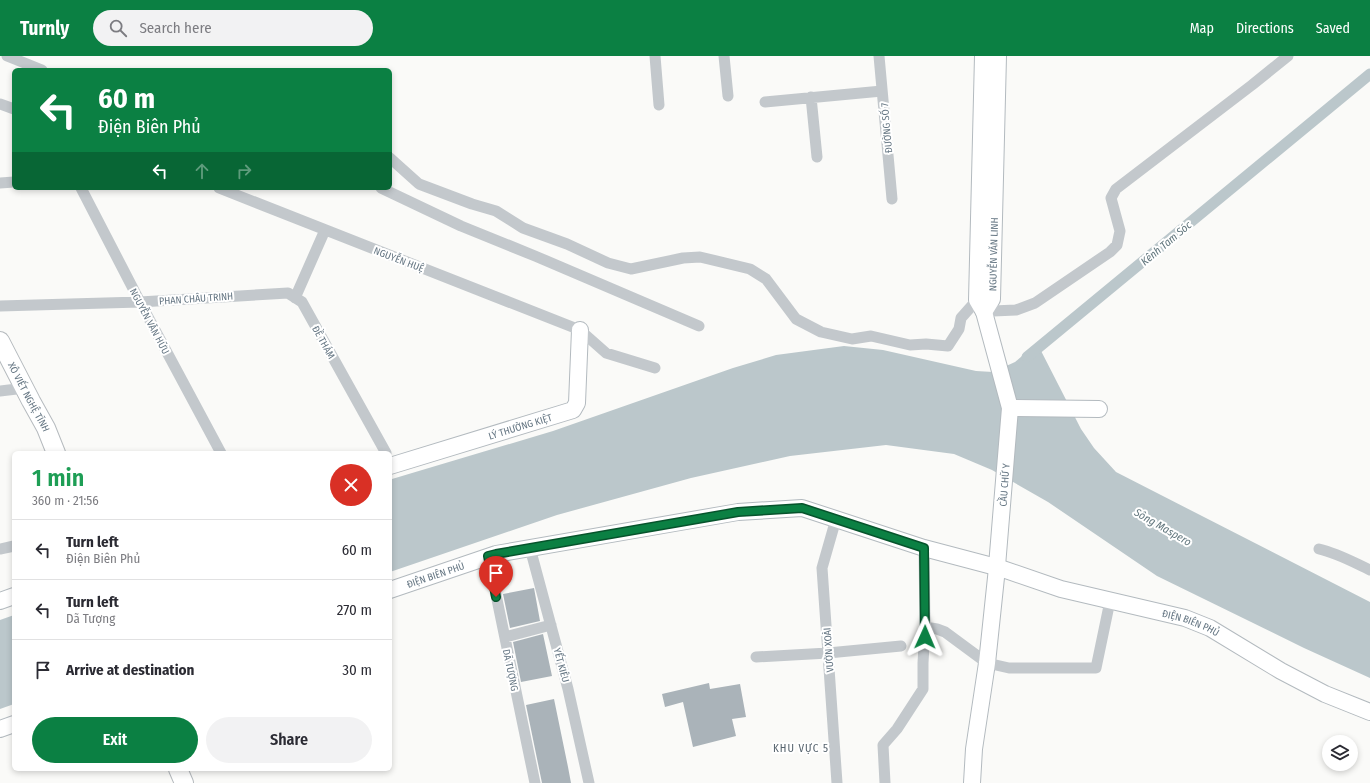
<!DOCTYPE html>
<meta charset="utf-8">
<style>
:root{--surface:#fff;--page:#f2f2f3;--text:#2b2b33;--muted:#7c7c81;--line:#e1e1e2;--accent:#0b8043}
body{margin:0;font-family:"Fira Sans Condensed",sans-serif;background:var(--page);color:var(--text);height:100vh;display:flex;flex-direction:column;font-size:15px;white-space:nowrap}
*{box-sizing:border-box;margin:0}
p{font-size:13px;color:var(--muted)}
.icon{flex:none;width:22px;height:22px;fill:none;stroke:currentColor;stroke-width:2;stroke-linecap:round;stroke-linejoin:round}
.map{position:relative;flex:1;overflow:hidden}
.drawer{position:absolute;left:12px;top:395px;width:380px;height:320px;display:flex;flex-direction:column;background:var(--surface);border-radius:6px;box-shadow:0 2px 6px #0003}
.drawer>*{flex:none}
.hud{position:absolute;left:12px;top:12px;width:380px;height:122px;border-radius:6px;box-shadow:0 2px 6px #0003;background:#0b8043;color:#fff;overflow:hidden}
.fabs{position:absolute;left:1322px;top:679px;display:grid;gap:8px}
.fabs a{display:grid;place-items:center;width:36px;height:36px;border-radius:50%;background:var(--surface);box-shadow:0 2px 6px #0003;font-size:20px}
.pin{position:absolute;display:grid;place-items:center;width:34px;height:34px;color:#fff;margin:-41px -17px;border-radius:50% 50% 50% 0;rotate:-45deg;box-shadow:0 0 4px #0007}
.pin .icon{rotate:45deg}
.me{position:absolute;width:44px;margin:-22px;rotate:1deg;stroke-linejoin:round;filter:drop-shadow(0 0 3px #0008)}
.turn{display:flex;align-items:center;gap:14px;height:84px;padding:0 20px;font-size:18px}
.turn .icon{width:52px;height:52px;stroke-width:2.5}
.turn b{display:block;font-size:28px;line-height:34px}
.lanes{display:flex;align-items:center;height:38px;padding:0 20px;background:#0003;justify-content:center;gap:20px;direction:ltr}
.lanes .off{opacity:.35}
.round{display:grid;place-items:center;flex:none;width:42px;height:42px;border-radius:21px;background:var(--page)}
.overview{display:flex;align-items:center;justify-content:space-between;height:68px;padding:0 20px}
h1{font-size:24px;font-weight:600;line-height:30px;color:#1e9e55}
.button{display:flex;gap:8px;margin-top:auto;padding:8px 20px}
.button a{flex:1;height:46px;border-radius:24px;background:var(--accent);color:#fff;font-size:16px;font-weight:600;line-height:46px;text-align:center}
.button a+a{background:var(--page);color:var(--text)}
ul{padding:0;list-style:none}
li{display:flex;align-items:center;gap:12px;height:60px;padding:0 20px;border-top:1px solid var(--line)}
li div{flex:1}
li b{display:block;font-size:15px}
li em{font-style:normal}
header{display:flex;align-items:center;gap:24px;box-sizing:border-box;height:56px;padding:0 20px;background:var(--accent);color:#fff}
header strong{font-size:19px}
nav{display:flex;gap:22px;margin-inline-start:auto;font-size:14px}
.search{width:280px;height:36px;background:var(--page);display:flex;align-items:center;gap:10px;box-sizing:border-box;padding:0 14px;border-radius:22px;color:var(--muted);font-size:15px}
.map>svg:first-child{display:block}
.water{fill:#bbc7cb}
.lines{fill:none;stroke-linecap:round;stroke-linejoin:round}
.canal{stroke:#bbc7cb;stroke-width:11}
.building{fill:#aab3b9}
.secondary-casing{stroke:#b3babf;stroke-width:18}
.primary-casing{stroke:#b5babe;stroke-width:20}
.street{stroke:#c3c8cc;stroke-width:11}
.secondary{stroke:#fff;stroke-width:16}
.primary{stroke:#fff;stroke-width:18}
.route-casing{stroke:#07532c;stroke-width:10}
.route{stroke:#0b8043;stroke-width:7}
.labels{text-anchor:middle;stroke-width:4;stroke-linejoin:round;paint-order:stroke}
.street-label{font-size:10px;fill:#657683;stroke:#fff}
.water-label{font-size:11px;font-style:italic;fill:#60757c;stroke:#fff}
.neighbourhood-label{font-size:11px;letter-spacing:1px;fill:#57646e;stroke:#fff}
</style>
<header>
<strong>Turnly</strong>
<div class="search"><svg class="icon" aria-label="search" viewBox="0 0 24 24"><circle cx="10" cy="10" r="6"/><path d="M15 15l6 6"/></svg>Search here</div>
<nav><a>Map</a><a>Directions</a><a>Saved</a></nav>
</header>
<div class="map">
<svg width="1370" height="727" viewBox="0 0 1370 727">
<rect width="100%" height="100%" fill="#fafaf8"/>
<!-- water -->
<path class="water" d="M1037 287 1081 373 1094 392 1116 416 1370 546V622L1304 592 1157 520 1048 446 992 414 954 398 886 389 790 400 691 422 557 459 390 516V424L392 423 553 375 733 312 776 299 844 290 883 294 976 315 993 316 1015 306Z
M14 559V648L0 653V564Z"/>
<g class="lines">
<!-- canal -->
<path class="canal" d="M1027 301 1370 18"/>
</g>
<!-- building -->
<path class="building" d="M534 532 540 565 510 572 503 538Z
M543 578 552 620 521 626 513 586Z
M709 627 710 633 740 628 746 661 732 663 736 680 693 691 683 646 665 651 662 638Z
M554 643 568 711 571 727H542L526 649Z"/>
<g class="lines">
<!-- secondary casing -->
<g class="secondary-casing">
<g id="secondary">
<path id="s1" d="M983 0 977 244 984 256 992 243 998 0"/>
<path d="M984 256 1010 352 997 510"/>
<path d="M1010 352 1099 353"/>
<path id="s2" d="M390 410 573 354 577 347 580 274"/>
<path id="s3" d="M997 511 1061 533 1185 562 1210 572 1281 615 1325 638 1370 656"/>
<path id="s4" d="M390 534 496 498 738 456 802 452 924 492 996 511"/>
<path d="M0 545 14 540"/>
<path d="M0 673 14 668"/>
<path d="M972 727 974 693 987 607 997 512"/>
</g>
</g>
<!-- primary casing -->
<g class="primary-casing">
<g id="primary">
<path id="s5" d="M0 285 31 345 46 372 56 397"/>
<path d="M178 713 184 727"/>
</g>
</g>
<!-- street -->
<path class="street" d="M7 0 42 14
M655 0 659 49
M724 0 728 40
M879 0 892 143
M811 41 817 101
M765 46 882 35
M0 48 14 53
M390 102 419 128 472 148 496 155 523 172 567 188 608 207 631 213 683 202 700 201 750 213 766 223 796 263 821 276 852 283 871 280 910 289 926 288 948 290 959 273 961 262 977 244
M0 127 14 126
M81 132 140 246 221 397
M219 132 580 274 606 297 655 312
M381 132 461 170 535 200 699 270
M295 242 325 174
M992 243 993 255 1016 254 1035 247 1110 196 1117 189 1120 175 1111 142 1116 133 1252 29 1288 0
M0 250 140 246 288 237 302 246 386 397
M0 335 25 332
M836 463 822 512 837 727
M530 492 568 633 589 727
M0 493 14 490
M1319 493C1337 497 1353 506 1370 514
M488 500 535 727
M925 571 937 573 945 576 987 607 1009 612H1096L1110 545
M505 581 551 569
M756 601 828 597 901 590
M885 727 883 689 897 673 923 633V607L925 571 924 492"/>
<!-- secondary -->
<use href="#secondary" class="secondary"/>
<!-- primary -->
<use href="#primary" class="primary"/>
</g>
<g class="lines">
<!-- route casing -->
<g class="route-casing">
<path id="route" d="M496 541 488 500 496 498 738 456 802 452 924 492 925 581"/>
</g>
<!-- route -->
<use href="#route" class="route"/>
</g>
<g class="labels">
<!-- street labels -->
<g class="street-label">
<text transform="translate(886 72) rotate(-95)" y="4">ĐƯỜNG SỐ 7</text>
<text dy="4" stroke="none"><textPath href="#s1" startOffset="318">NGUYỄN VĂN LINH</textPath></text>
<text transform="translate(399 203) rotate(21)" y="4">NGUYỄN HUỆ</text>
<text transform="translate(196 242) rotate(-4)" y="4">PHAN CHÂU TRINH</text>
<text transform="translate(150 265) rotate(62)" y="4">NGUYỄN VĂN HỮU</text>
<text transform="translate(324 286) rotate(61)" y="4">ĐỀ THÁM</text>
<text dy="4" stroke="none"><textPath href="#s5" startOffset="63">XÔ VIẾT NGHỆ TĨNH</textPath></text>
<text dy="4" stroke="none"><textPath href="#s2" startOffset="136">LÝ THƯỜNG KIỆT</textPath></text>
<text transform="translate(1004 429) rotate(-86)" y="4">CẦU CHỮ Y</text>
<text dy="4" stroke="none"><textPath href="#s4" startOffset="48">ĐIỆN BIÊN PHỦ</textPath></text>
<text dy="4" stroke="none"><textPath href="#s3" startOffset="202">ĐIỆN BIÊN PHỦ</textPath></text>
<text transform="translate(828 594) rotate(-94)" y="4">VƯỜN XOÀI</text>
<text transform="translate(562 609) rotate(75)" y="4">YẾT KIÊU</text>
<text transform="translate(511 614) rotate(78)" y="4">DÃ TƯỢNG</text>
</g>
<!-- water labels -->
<g class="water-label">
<text transform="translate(1166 187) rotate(-40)" y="4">Kênh Tam Sóc</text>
<text transform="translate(1163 471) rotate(30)" y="4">Sông Maspero</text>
</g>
<!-- neighbourhood labels -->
<g class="neighbourhood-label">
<text x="801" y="696">KHU VỰC 5</text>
</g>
</g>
</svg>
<div class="fabs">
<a><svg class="icon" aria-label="layers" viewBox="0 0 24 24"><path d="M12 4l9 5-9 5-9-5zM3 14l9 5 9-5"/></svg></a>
</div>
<div class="pin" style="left:496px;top:541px;background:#d93025"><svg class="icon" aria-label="arrive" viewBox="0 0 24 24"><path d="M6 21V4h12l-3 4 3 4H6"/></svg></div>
<svg class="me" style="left:925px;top:581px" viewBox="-20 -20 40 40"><path d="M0-17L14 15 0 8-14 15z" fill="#0b8043" stroke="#fff" stroke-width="4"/></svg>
<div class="hud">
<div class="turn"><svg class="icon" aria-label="left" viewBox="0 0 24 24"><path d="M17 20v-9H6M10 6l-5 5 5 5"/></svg><div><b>60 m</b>Điện Biên Phủ</div></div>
<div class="lanes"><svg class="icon" aria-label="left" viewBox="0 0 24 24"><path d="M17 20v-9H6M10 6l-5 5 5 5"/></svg><svg class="icon off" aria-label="ahead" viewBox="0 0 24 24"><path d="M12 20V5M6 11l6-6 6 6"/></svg><svg class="icon off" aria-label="right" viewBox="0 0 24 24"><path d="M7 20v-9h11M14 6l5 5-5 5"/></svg></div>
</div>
<section class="drawer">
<div class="overview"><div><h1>1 min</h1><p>360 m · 21:56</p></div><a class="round" style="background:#d93025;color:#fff"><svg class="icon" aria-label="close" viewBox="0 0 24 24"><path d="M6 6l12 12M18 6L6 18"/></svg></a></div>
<ul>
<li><svg class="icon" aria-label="left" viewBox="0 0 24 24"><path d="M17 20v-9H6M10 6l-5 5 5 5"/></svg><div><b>Turn left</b><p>Điện Biên Phủ</p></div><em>60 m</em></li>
<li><svg class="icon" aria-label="left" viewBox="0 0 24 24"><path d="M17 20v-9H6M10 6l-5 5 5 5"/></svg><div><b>Turn left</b><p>Dã Tượng</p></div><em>270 m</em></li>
<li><svg class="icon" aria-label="arrive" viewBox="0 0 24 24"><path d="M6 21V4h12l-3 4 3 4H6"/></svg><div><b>Arrive at destination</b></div><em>30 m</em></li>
</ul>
<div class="button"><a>Exit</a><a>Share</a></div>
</section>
</div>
